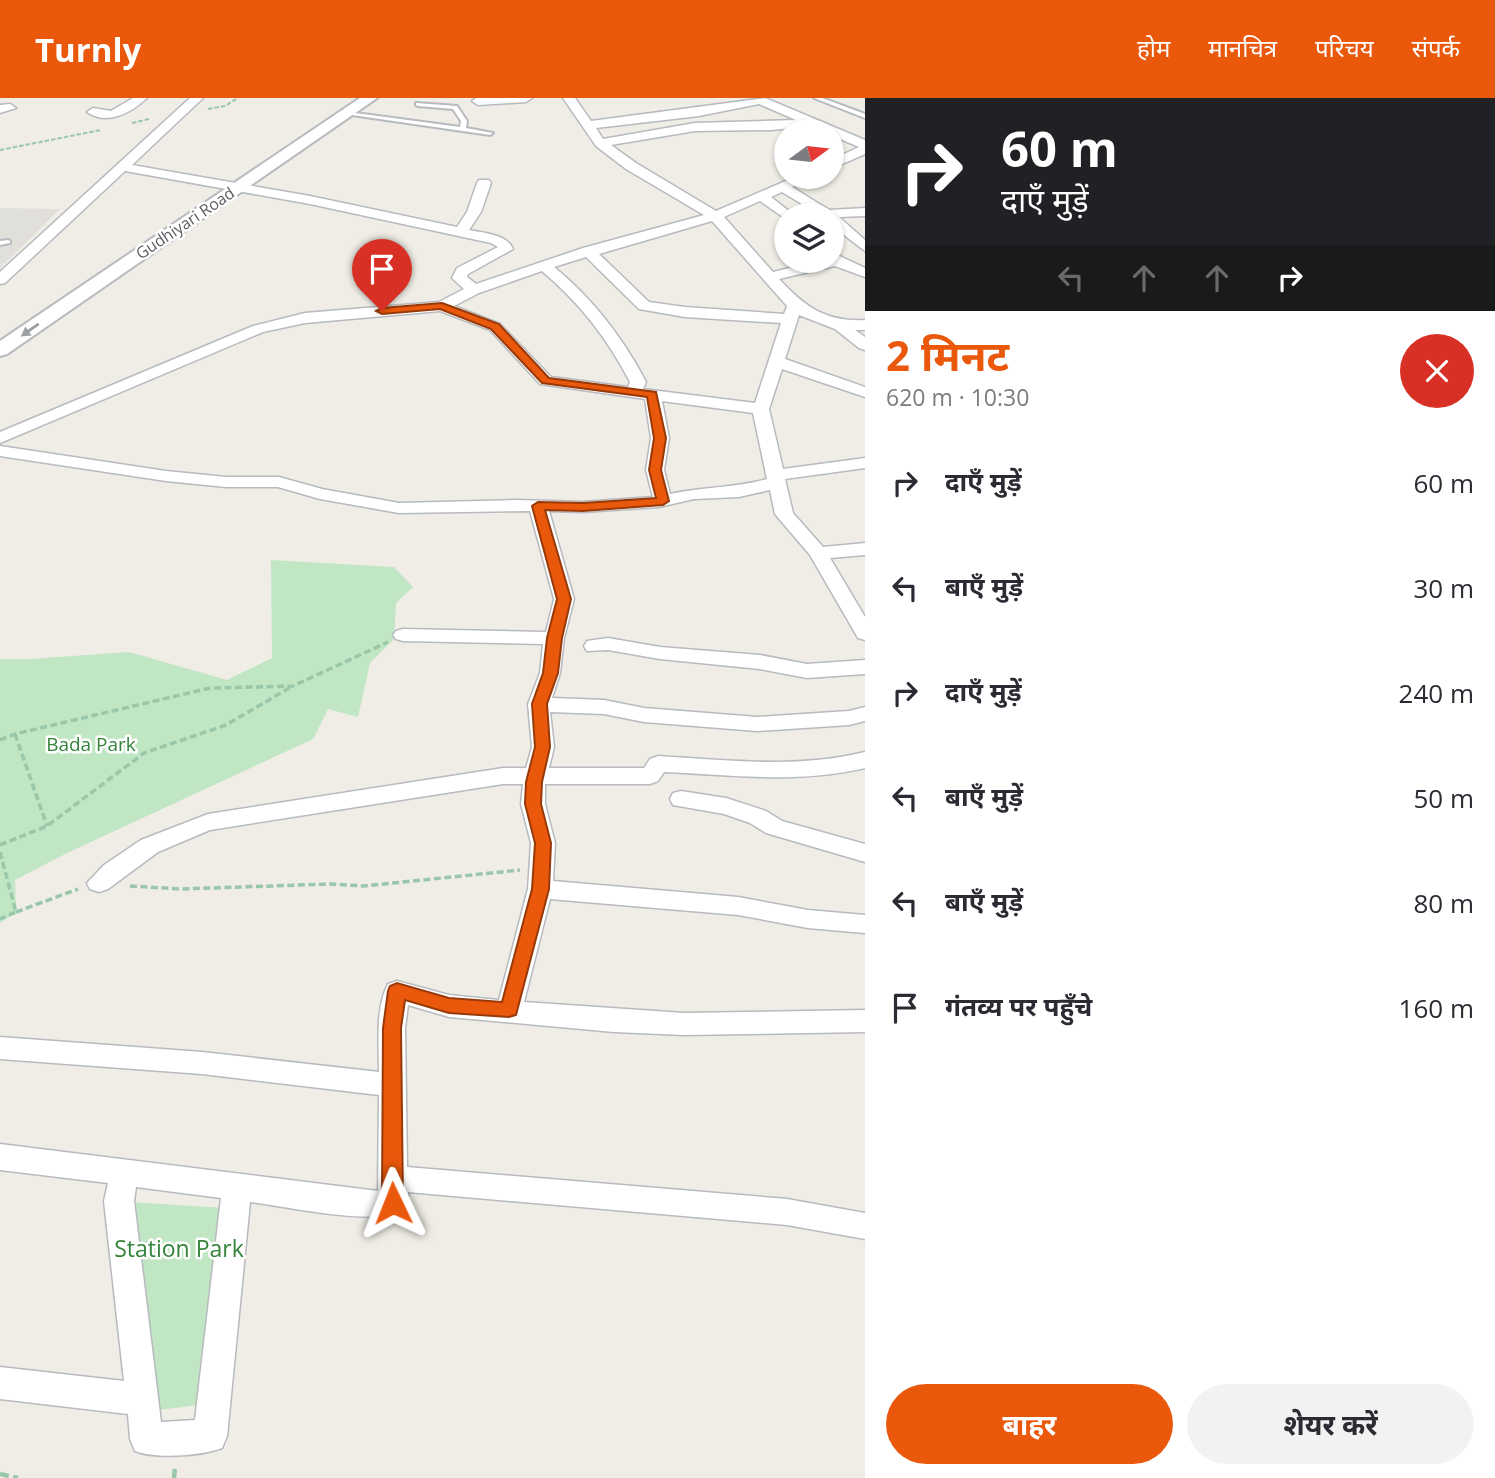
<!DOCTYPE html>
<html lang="hi">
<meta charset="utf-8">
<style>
:root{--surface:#fff;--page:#f2f2f3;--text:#2b2b33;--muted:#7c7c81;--accent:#ea580c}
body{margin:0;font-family:"Open Sans","Noto Sans Devanagari",sans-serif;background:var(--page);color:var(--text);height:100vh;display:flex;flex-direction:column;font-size:26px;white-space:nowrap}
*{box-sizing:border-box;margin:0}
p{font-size:23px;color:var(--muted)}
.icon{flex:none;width:38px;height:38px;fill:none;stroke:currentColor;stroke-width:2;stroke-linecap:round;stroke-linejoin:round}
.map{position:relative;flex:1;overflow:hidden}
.side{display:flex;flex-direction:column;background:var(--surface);width:630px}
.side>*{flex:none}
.banner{background:#202124;color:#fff;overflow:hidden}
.needle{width:46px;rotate:75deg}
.tools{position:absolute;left:774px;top:21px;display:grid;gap:14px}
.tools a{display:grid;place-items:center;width:70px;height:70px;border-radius:50%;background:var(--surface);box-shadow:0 2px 5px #0004;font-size:35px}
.pin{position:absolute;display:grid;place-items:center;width:60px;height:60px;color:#fff;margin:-72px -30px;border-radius:50% 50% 50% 0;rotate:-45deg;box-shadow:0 0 7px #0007}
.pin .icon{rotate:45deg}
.me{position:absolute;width:77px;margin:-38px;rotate:358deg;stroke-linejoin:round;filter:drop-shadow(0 0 5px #0008)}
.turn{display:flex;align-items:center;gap:24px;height:147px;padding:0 21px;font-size:32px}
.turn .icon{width:91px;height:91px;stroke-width:2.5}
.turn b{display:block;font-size:49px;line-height:60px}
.lanes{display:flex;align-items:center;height:66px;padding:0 21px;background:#0003;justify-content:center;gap:35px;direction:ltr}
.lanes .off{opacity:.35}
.round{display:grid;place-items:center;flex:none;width:74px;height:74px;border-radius:37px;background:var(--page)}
.summary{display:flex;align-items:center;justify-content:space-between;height:119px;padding:0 21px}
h1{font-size:42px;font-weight:700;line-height:52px;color:var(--accent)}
.action{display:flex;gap:14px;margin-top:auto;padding:14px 21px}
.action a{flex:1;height:80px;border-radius:42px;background:var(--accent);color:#fff;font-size:28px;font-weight:700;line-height:80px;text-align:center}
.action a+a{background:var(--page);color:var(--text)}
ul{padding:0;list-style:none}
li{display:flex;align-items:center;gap:21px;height:105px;padding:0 21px}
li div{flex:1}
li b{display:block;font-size:26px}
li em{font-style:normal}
header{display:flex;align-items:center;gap:42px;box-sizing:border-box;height:98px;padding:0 35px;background:var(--accent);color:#fff}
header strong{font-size:33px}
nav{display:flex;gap:38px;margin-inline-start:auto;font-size:24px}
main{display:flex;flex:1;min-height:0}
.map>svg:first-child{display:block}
.industrial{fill:#e0dfd9}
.green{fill:#c1e6c3}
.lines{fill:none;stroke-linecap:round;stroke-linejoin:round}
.service-casing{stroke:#b7babe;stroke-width:4}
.minor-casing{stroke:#b7babe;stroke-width:3}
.tertiary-casing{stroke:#b7babe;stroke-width:4}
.path-far2{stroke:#9ac7a9;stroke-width:2;stroke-dasharray:4.5 2;stroke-linecap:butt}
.path-far1{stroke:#9ac7a9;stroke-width:3.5;stroke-dasharray:7 3.5;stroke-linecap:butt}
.path{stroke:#9ac7a9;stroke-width:4.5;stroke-dasharray:9 4.5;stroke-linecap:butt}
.service{fill:#fff;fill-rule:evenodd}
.minor{fill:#fff;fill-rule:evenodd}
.tertiary{fill:#fff;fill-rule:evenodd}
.oneway{fill:#9da0a3}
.route{fill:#ea580c;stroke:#983908;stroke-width:2}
.labels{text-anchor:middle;stroke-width:5;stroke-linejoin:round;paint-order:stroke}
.far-street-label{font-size:16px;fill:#5c6065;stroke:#fff}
.park-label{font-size:19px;fill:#34843c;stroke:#fff}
.near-park-label{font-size:23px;fill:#34843c;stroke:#fff}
</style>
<header>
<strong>Turnly</strong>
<nav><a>होम</a><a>मानचित्र</a><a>परिचय</a><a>संपर्क</a></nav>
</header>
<main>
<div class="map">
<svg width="865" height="1380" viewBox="0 0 865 1380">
<rect width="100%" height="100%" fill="#efede5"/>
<!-- industrial -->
<path class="industrial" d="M0 110 60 111 0 170Z"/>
<!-- green -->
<path class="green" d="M271 462 394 469 413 489 396 505 394 541 370 565 358 619 328 611 313 641 67 755 15 782 16 814 0 825V561H30L129 554 227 582 272 560Z
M128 1104 227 1110 206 1306 159 1312Z"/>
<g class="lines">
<!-- service casing -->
<g class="service-casing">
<path id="service" d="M814 0H822L865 16V20Z
M416 5 457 8 467 23 466 30 493 35 490 37 345 16 348 14 460 29 461 23 453 11 418 8 416 7Z
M8 142 10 143V145L0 147V143Z"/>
</g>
<!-- minor casing -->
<g class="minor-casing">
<path id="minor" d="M133 0H147C131 15 107 28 87 14L93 10 111 13Z
M190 0H203L132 67 310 98 457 129 467 114 477 85 479 82H489L491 85 481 114 469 132C483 135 507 136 513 151L468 176 467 179 476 186 583 150 704 117 626 71 596 48 563 0H575L591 23 765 0 865 42V56L831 71V62L859 49 831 37V33H823L809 28 772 32 695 33 611 47 636 65 716 113 795 79H811L792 89 829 112 865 110V118L839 119 865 142V153L831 127V117H820L782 94 771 99 794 117H786V121L760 103 724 119 773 174 819 163H831V154L865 170V179L835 168 779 181C805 209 826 224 865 222V232H855L865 239V252L859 250 835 231 799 217 785 261 865 289V299L782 271 769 311 783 371 865 360V370L785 381 793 415 823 449 865 445V457L830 460 865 519V542L858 540 810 457 775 416 770 392 739 399 694 401 659 409 583 414 549 413 574 501 564 540 560 575 552 600 604 602 644 610 757 619 849 613 865 609V623L849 627 757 633 644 624 604 616 550 614 554 649 549 670H644L650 661 658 658C728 662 796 671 865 654V670C798 686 732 677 664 674L658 683 650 686H545V706L555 745 553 783 738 799 808 812 865 817V835L808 830 738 817 550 801 524 904 684 915 865 912V934L684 937 614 934 449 919 408 907 405 930 407 1069 787 1101 865 1115V1141L787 1127 408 1094V1105L403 1114C369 1127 289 1109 250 1104L227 1338 222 1350C201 1358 155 1361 135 1353L130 1341 128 1316 0 1301V1269L124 1283 104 1103 108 1085 0 1072V1046L378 1093 379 997 202 976 0 961V939L202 954 379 974C379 946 375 911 388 886L397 883 449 897 499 902 528 791 531 745 521 706 523 686H503L210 732 158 754 108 791 99 794 90 791 87 785 104 767 141 742 208 716 503 670H526L532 649 528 606 540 575 543 546 403 543 396 541 393 537 396 533 403 531 546 534 554 501 530 413 399 415 320 401 278 389H226L166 383 0 358V348L166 373 226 379H279L322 391 399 405 516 402 583 404 653 399 646 372 651 340 645 301 540 286 490 232 440 213 305 225 263 234 0 345V334L253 228 305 215 439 204 464 191 452 180 457 170 498 149 491 145 310 106 125 73 5 185 0 186V174ZM759 6 796 22 695 25 603 41 596 30 699 18ZM712 123 787 208 784 216 685 209 649 204 599 156ZM586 159 639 211 685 219 781 225 755 305 643 291 646 284C623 240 593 201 554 169ZM542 173C579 204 608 241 630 284L628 289 551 279 500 226 454 208 479 195ZM662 303 753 315 767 381C735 390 703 389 670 396L664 372 669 340ZM136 1089 221 1100 195 1322 161 1324 134 1103Z
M476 0H532L526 4 478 7 472 3Z
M0 7 10 6 16 10 0 15Z
M608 540 660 549 760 557 807 566 865 562V576L807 580 760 571 660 561 608 552 587 553 584 548 587 543Z
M681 693 726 700 766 713 782 723 865 746V764L766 735 750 725 724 716 673 707 670 701 673 695Z"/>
</g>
<!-- tertiary casing -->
<g class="tertiary-casing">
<path id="tertiary" d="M360 0H377L7 256 0 258V243Z"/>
</g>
<!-- path-far2 -->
<path class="path-far2" d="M208 11 225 8 238 0
M132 25 149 21
M0 52 101 32"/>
<!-- path-far1 -->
<path class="path-far1" d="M15 636 47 728
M0 642 15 636 210 590 293 588 388 544
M0 747 47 728 144 655 226 627 291 589
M0 754 16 814 0 821
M130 788 181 791 330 786 364 788 520 772
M16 814 78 791"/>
<!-- path -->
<path class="path" d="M0 1376 18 1380
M174 1380 175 1368"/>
<!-- service -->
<use href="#service" class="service"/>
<!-- minor -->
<use href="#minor" class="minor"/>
<!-- tertiary -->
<use href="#tertiary" class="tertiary"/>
</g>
<!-- one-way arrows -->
<defs><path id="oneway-solid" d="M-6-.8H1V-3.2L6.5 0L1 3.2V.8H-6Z" transform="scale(1.75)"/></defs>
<use class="oneway" href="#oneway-solid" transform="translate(30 232) rotate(145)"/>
<!-- route -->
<path class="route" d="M442 205 499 226 549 280 656 294 666 340 661 372 669 403 663 407 583 413 545 412 571 501 562 540 558 575 547 606 550 649 542 684 541 706 551 745 549 791 516 917 509 919 449 915 405 902 401 930 403 1105 400 1112 393 1114 385 1112 382 1105 383 930 388 893 390 888 397 885 449 900 502 904 532 791 535 745 525 706 526 684 535 649 532 606 543 575 547 540 557 501 532 408 538 404 583 405 656 400 649 372 654 340 647 299 542 285 491 231 440 211 382 216 376 213 382 210Z"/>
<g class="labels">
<!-- far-street labels -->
<g class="far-street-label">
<text transform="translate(185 125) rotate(-34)" y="6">Gudhiyari Road</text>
</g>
<!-- park labels -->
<g class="park-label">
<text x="91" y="653">Bada Park</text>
</g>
<!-- near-park labels -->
<g class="near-park-label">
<text x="179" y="1159">Station Park</text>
</g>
</g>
</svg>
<div class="tools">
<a><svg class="needle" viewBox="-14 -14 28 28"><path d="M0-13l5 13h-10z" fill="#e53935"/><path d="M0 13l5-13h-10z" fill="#7c7c81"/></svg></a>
<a><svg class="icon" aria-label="layers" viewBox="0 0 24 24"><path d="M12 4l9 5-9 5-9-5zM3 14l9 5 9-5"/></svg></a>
</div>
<div class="pin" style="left:382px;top:213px;background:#d93025"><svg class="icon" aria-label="arrive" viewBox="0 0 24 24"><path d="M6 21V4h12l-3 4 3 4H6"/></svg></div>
<svg class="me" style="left:393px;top:1105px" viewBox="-20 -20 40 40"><path d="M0-17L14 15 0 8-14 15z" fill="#ea580c" stroke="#fff" stroke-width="4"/></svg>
</div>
<section class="side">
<div class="banner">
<div class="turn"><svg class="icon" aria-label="right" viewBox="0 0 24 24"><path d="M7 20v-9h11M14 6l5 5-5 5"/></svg><div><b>60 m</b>दाएँ मुड़ें</div></div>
<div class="lanes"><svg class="icon off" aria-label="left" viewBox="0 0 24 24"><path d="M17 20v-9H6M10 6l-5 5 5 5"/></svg><svg class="icon off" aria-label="ahead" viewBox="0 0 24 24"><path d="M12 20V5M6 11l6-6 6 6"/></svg><svg class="icon off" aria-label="ahead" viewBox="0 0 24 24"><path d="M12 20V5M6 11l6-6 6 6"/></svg><svg class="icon" aria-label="right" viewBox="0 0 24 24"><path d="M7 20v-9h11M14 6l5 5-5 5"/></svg></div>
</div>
<div class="summary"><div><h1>2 मिनट</h1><p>620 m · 10:30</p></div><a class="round" style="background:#d93025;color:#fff"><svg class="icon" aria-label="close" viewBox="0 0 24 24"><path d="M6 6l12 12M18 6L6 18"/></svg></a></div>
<ul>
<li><svg class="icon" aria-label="right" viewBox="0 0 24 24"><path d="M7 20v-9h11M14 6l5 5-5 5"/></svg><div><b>दाएँ मुड़ें</b></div><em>60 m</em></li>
<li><svg class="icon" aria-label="left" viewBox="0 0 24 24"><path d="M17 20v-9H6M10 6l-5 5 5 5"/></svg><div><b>बाएँ मुड़ें</b></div><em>30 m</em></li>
<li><svg class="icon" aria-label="right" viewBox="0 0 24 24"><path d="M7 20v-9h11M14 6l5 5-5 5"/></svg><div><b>दाएँ मुड़ें</b></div><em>240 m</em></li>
<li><svg class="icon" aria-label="left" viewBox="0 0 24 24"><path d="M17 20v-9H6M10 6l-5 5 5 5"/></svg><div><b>बाएँ मुड़ें</b></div><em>50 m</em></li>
<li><svg class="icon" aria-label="left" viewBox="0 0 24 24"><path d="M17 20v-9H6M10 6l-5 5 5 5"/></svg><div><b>बाएँ मुड़ें</b></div><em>80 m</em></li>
<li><svg class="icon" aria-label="arrive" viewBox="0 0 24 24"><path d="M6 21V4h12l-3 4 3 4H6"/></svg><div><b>गंतव्य पर पहुँचे</b></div><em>160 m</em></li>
</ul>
<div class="action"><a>बाहर</a><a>शेयर करें</a></div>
</section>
</main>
